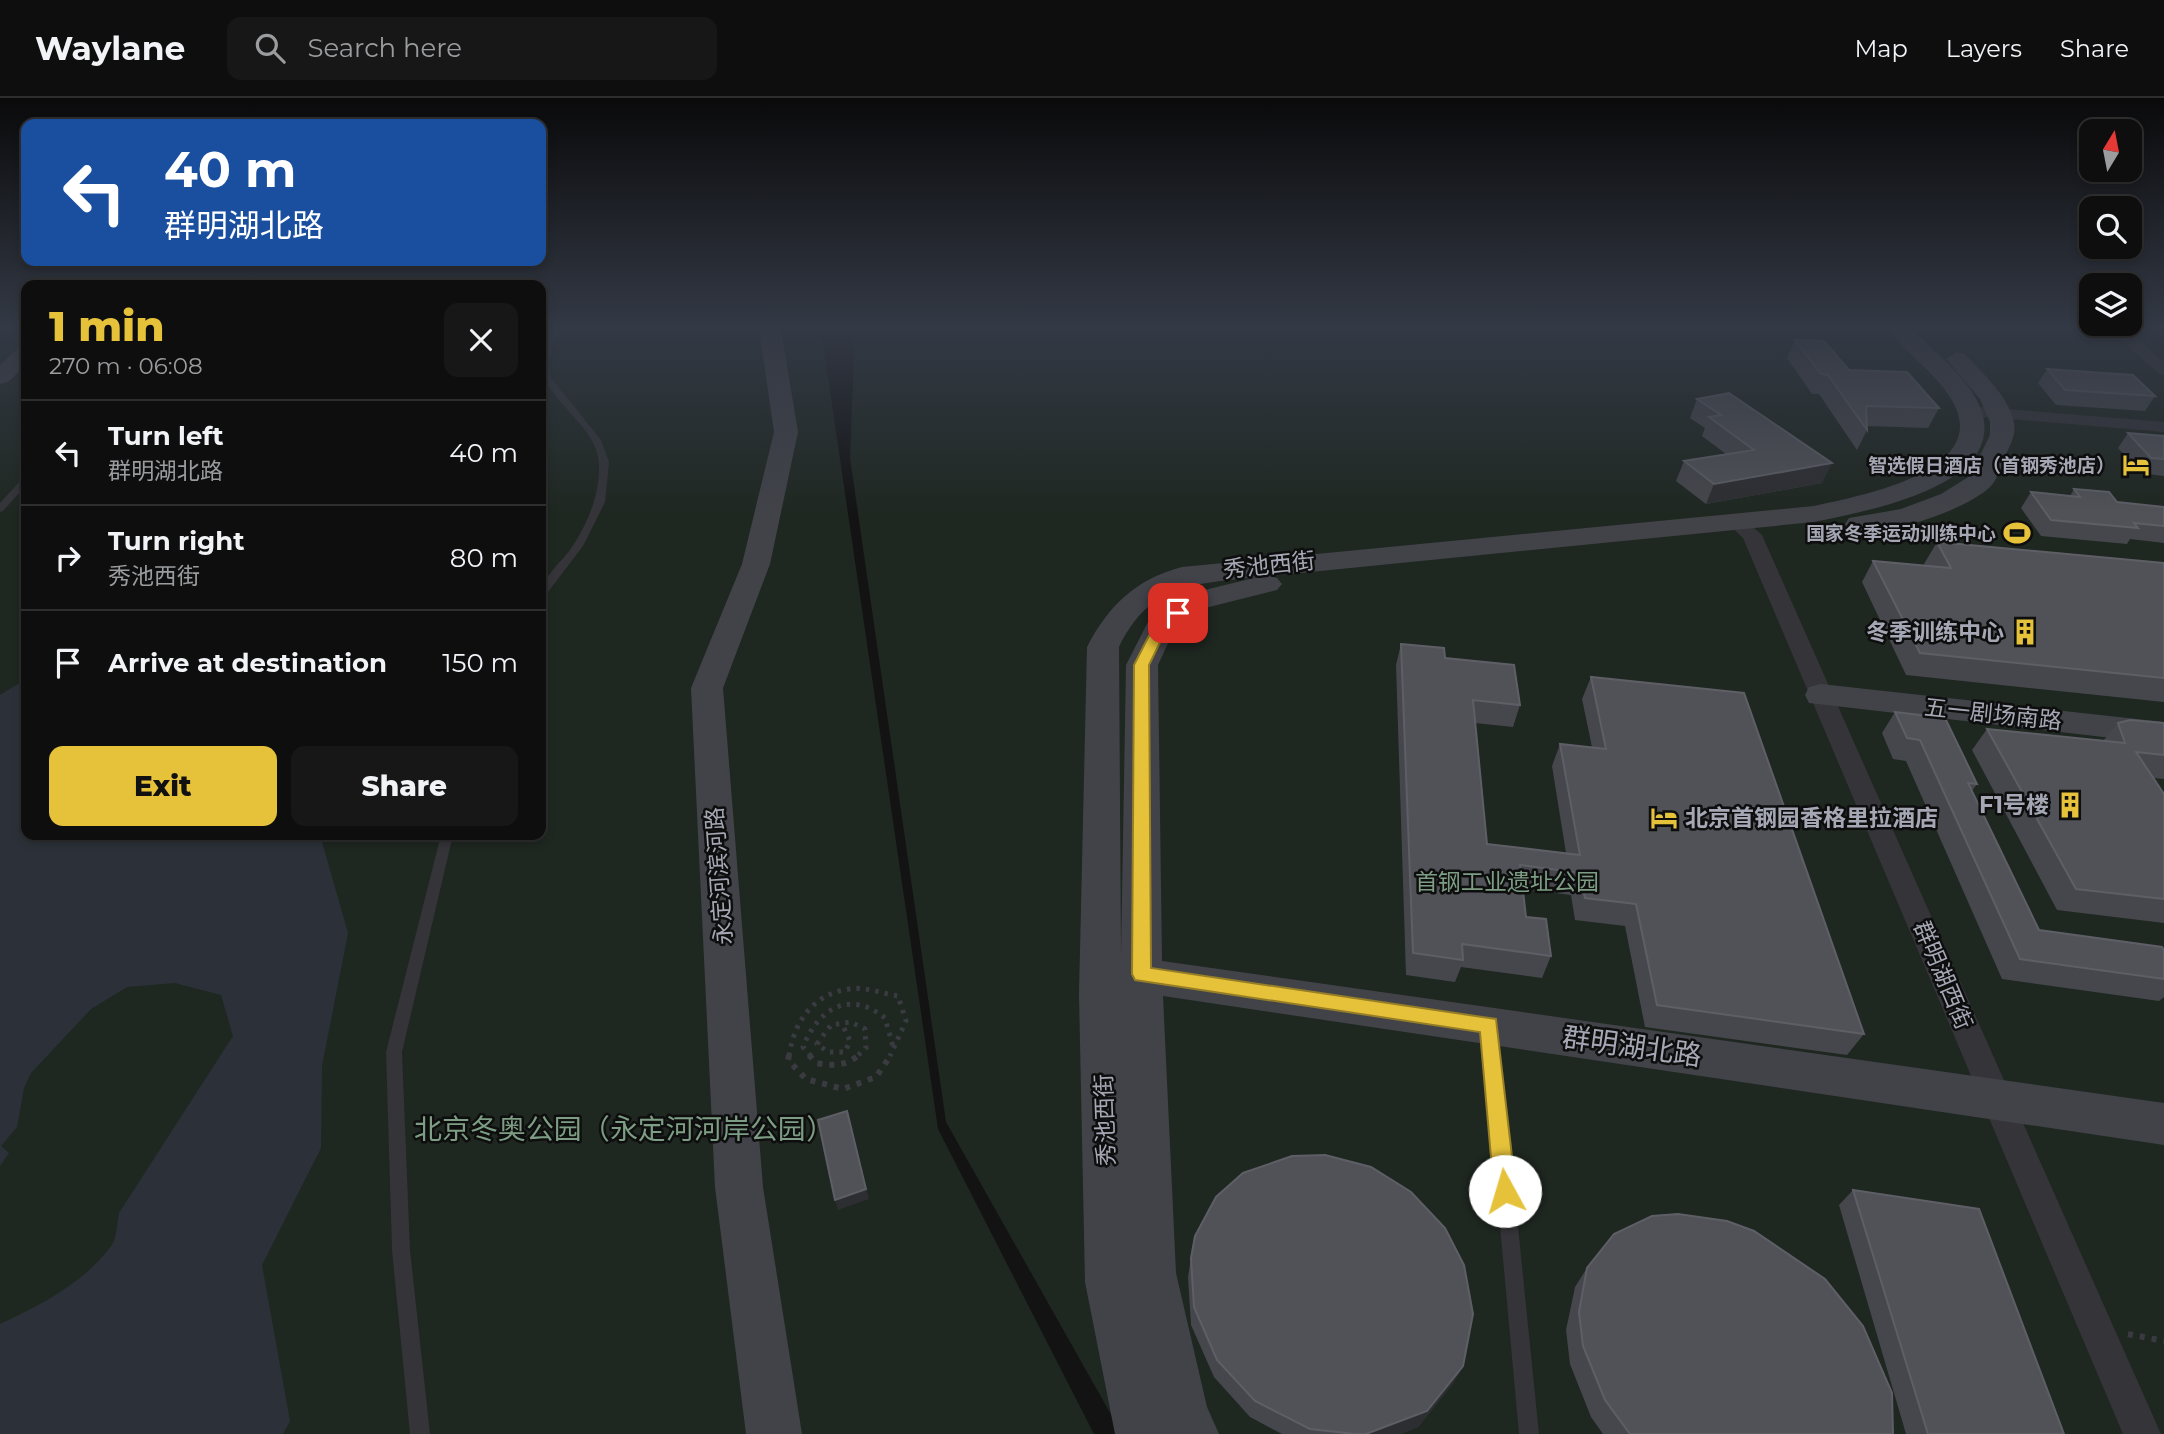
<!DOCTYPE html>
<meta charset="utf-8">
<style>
:root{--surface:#0e0e0f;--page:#171718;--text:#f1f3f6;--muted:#9b9c9e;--line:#2e2e2f;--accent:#e5c23a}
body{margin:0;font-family:Montserrat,"Noto Sans SC",sans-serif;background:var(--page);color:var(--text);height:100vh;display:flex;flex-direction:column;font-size:26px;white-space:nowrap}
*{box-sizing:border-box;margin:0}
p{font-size:23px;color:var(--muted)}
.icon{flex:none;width:38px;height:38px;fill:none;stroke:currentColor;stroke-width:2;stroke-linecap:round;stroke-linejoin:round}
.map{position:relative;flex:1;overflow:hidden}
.panel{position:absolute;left:21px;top:182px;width:525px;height:560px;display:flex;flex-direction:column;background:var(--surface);border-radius:14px;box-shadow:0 4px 10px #0003,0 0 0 2px var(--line)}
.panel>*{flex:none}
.banner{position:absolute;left:21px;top:21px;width:525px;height:147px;border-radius:14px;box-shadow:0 4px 10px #0003,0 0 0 2px var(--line);background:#1a4fa0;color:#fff;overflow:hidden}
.needle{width:46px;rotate:10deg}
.tools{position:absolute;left:2079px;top:21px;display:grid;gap:14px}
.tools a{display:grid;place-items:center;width:63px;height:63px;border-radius:14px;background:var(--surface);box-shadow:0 4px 10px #0003,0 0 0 2px var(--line);font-size:35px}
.pin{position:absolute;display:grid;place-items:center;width:60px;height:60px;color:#fff;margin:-30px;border-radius:14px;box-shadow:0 4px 10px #0006}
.me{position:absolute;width:77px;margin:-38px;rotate:354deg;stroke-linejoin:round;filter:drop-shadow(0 0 5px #0008)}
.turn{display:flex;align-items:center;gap:24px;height:147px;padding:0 28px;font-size:32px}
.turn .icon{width:91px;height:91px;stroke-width:2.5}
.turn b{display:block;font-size:49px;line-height:60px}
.round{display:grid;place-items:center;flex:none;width:74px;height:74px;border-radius:14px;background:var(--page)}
.head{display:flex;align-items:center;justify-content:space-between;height:119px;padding:0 28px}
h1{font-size:42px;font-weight:800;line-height:52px;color:var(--accent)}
.button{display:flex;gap:14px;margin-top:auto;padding:14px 28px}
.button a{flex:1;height:80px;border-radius:14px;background:var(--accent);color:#111;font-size:28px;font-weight:800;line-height:80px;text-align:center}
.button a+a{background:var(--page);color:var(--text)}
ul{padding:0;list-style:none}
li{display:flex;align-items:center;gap:21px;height:105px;padding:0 28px;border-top:2px solid var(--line)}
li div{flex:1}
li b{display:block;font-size:26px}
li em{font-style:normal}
header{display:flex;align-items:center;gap:42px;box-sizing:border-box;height:98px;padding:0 35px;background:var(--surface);border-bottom:2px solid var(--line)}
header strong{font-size:33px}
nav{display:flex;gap:38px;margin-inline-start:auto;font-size:24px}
.search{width:490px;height:63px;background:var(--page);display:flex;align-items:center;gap:18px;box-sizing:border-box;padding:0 24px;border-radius:14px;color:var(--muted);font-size:26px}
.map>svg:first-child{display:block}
.green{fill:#1f2721}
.water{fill:#2c3139}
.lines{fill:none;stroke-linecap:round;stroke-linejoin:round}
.path-far1{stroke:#3a3b40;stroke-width:5;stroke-dasharray:3.5 6;stroke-linecap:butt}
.path{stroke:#3a3b40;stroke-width:6;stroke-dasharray:5 7;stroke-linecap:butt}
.lane{fill:#343439;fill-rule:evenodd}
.street{fill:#343439;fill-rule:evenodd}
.secondary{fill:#424349;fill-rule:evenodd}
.wall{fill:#46474c}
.shaded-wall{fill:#2d2e31}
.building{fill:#505257;stroke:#5e5f66;stroke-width:2}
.route{fill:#e5c23a;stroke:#957e26;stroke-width:2}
.labels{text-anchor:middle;stroke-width:5;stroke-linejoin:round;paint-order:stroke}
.far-poi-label{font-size:19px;font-weight:bold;fill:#a5a8b4;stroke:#0e0e0f;text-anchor:end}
.street-label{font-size:23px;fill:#a5a8b4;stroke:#0e0e0f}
.poi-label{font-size:23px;font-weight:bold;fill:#a5a8b4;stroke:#0e0e0f;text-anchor:end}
.park-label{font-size:23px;fill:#7d9e84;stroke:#0e0e0f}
.near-street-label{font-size:28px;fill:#a5a8b4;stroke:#0e0e0f}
.near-park-label{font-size:28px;fill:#7d9e84;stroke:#0e0e0f}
</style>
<header>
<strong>Waylane</strong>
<div class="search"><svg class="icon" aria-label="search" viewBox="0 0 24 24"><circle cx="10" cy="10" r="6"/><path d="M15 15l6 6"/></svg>Search here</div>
<nav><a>Map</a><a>Layers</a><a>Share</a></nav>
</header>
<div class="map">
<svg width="2164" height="1336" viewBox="0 0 2164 1336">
<rect width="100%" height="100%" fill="#131314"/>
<!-- green -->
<path class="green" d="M0 231H26V737H541V231H821L938 1031 1094 1336H0Z
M855 231H2164V1336H1122L946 1024 850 360Z"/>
<!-- water -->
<path class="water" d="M26 581V737H320L348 835 322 968 321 1050 262 1167 290 1323 283 1336H0V1226C41 1207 84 1185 112 1147 117 1139 117 1125 119 1115L233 938 221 897 175 885 127 889 91 911 31 975 24 990 17 1029 1 1048 9 1055 0 1068V597Z"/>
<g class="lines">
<!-- path-far1 -->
<path class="path-far1" d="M844 930 850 943 845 954H828L817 946 831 927 851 924 865 931 866 950 857 958
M789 958C794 925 812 896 849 891 864 888 884 896 898 898L906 923 890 958
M811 958 803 949C818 911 849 891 885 920L894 952"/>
<!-- path -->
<path class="path" d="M789 957 788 962 806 981 843 991 876 979 891 957
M809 957 816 965C833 968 846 968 859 957
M2128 1236 2164 1243"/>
<!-- lane -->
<path class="lane" d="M550 231H558L548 266 551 280 601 342 609 364 605 404 583 448 545 498 541 499C540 479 564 463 574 446 589 422 600 395 599 366 599 329 541 298 541 267 541 256 547 242 550 231Z
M26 379V387L3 413 0 414V405L23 380Z
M441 737H453L402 954 410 1152 430 1336H410L392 1152 386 954Z
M1490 925 1495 926 1498 931 1539 1336H1519L1482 931 1485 926Z"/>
<!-- street -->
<path class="street" d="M2109 231H2126L2164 264V277L2158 275Z
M1969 308 2164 324V334L1963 317 1961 313 1963 309Z
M1736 418 1743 420 1762 437 2161 1336H2123L1743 440 1726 424Z"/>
<!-- secondary -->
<path class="secondary" d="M759 231H781L798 334 770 466 723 590 763 1089 802 1336H746L715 1089 691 590 742 466 774 334Z
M1889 231H1912C1935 255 1975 284 1983 318 2000 390 1862 414 1814 424L1270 478 1277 480 1282 486 1277 492 1205 510 1174 532 1158 567 1162 863 2164 1005V1047L1163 898 1176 1175 1207 1309 1219 1336H1115L1085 1184 1079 896 1087 549C1108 508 1136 481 1182 469L1814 408C1856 399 1987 375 1955 308 1940 277 1908 259 1889 231ZM1258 479 1184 497 1150 520 1126 567 1121 858 1119 549C1150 485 1194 486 1258 479Z
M26 248V267L8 284 0 286V267L18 250Z
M1957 254 1965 256C1983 276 2009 298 2014 325 2016 336 2011 346 2006 356 2002 366 1998 381 1990 389 1964 413 1884 440 1849 432L1845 426 1849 420 1901 411 1941 396 1970 378 1990 337V324L1980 301 1946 261Z
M1821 586 2164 624V646L1809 605 1805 597 1809 589Z"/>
</g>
<!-- wall -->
<path class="wall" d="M1795 242 1849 272 1939 310 1928 330 1867 328V332L1857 352 1819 296H1812L1787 260Z
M2047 271 2155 298 2145 313 2056 307 2038 285Z
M1697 301 1822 385 1706 406 1676 383 1684 363 1726 356 1702 338 1705 330 1690 320Z
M2128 335 2164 338V378L2140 375 2118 350Z
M2074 391 2117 404 2164 409V445L2130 441 2127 446 2041 438 2021 410 2031 394 2070 398Z
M1937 444 2164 465V604L1906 577 1862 484 1873 463 1925 468 1924 466Z
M1401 546 1445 560 1520 607 1513 629 1475 625 1487 746 1566 755 1552 668 1560 646 1592 649 1582 601 1591 579 1864 936 1847 957 1645 929 1625 828 1575 822 1571 797 1522 791 1526 819 1551 858 1542 880 1461 869 1455 884 1406 877 1396 567Z
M1895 614 1977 686 1972 693 2039 832 2164 853V899L2159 903 2002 881 1906 663 1893 661 1882 635Z
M2118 625H2164V681L2153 680 2164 696V825L2057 812 1972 652 1987 631 2103 643Z
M1853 1092 2064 1336H1906L1839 1107Z
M1191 1160 1463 1268 1453 1285 1418 1329 1400 1336H1282L1250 1319 1214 1279 1191 1227 1188 1179Z
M1587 1170 1893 1336H1603L1591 1319 1570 1266 1566 1232 1575 1189Z"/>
<!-- shaded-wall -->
<path class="shaded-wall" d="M1832 365 1822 385 1706 406 1714 386Z
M847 1013 869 1101 838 1112 835 1102Z
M1463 1268 1453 1285 1418 1329 1400 1336H1366Z"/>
<!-- building -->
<path class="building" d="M1795 242 1824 243 1849 272 1907 274 1939 310 1866 308 1867 332 1828 277 1821 276Z
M2047 271 2133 277 2155 298 2065 292Z
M1729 295 1832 365 1714 386 1684 363 1754 352 1709 319 1721 317 1697 301Z
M2128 335 2164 338V361L2151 360Z
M2074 391 2109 394 2117 404 2164 409V428L2134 425 2138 430 2051 422 2031 394 2080 399Z
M1937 444 2164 465V580L1920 555 1873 463 1951 470Z
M1401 546 1444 550 1445 560 1514 567 1520 607 1473 602 1487 746 1580 757 1560 646 1606 651 1591 579 1744 595 1864 936 1657 907 1636 806 1585 800 1580 775 1520 767 1526 819 1546 821 1551 858 1462 846 1463 862 1413 855Z
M1895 614 1945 620 1977 686 1968 685 2039 832 2162 849 2164 853V881L2020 861 1920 642 1907 640Z
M2130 622 2164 625V657L2136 654 2164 696V801L2076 791 1987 631 2125 645 2118 625Z
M847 1013 866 1091 835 1102 818 1022Z
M1325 1057 1371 1069 1411 1094 1445 1130 1464 1167 1473 1216 1463 1268 1427 1313 1366 1336H1355L1310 1331 1255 1303 1217 1262 1194 1209 1191 1160 1195 1138 1216 1099 1243 1075 1292 1058Z
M1853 1092 1979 1111 2064 1336H1928Z
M1678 1116 1727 1123 1754 1133 1825 1181 1863 1228 1892 1295 1893 1336H1630L1605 1302 1583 1248 1579 1214 1587 1170 1614 1136 1652 1118Z"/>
<!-- sky -->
<linearGradient id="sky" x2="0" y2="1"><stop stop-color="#0a0a0b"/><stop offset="0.55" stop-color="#333945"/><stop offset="1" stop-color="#333945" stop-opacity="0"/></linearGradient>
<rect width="2164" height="418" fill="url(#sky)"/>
<!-- route -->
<path class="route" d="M1173 512 1185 515 1167 530 1149 567 1151 870 1496 921 1516 1093 1513 1101 1505 1104 1497 1101 1494 1093 1480 934 1135 882 1132 876 1134 567 1156 524Z"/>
<!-- icons -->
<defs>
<g id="hotel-bare" transform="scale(2.1)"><path d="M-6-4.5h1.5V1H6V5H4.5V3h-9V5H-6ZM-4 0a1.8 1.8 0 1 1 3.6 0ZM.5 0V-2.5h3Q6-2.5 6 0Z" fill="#e5c23a" stroke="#0e0e0f" stroke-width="2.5" paint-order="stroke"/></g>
<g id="stadium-bare" transform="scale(2.1)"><path d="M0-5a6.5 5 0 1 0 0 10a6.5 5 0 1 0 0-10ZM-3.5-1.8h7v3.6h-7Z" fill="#e5c23a" stroke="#0e0e0f" stroke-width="2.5" paint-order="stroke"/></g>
<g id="building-bare" transform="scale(2.1)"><path d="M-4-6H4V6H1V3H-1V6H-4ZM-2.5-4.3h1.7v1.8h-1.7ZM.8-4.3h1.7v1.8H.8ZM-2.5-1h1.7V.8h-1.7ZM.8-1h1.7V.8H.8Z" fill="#e5c23a" stroke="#0e0e0f" stroke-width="2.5" paint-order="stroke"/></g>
</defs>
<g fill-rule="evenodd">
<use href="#hotel-bare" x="2136" y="367"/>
<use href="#stadium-bare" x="2017" y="435"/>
<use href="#building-bare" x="2025" y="534"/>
<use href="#building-bare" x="2070" y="707"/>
<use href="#hotel-bare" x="1664" y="720"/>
</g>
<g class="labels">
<!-- far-poi labels -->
<g class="far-poi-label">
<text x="2115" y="374">智选假日酒店（首钢秀池店）</text>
<text x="1996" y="442">国家冬季运动训练中心</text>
</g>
<!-- street labels -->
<g class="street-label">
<text transform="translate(1269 467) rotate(-6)" y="8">秀池西街</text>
<text transform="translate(1993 616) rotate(6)" y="8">五一剧场南路</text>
<text transform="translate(719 778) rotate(-94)" y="8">永定河滨河路</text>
<text transform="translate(1943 877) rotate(67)" y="8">群明湖西街</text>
<text transform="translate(1105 1022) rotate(-92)" y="8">秀池西街</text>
</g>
<!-- poi labels -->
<g class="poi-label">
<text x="2004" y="542">冬季训练中心</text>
<text x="2049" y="715">F1号楼</text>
<text x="1685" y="728" text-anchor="start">北京首钢园香格里拉酒店</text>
</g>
<!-- park labels -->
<g class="park-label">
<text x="1507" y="792">首钢工业遗址公园</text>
</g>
<!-- near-street labels -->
<g class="near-street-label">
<text transform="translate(1632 948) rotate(8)" y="10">群明湖北路</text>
</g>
<!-- near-park labels -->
<g class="near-park-label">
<text x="624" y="1041">北京冬奥公园（永定河河岸公园）</text>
</g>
</g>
</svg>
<div class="tools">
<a><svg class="needle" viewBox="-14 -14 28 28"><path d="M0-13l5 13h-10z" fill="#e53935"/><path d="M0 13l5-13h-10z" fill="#9b9c9e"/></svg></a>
<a><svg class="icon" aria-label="search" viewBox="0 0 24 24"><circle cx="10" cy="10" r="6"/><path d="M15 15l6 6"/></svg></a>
<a><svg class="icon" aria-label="layers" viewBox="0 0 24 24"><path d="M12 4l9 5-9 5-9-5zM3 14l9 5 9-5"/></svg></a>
</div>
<div class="pin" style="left:1178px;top:515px;background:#d93025"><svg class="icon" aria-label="arrive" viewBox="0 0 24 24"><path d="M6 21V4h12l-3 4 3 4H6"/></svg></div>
<svg class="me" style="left:1505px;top:1093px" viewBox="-20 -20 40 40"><circle r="19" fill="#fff"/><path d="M0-13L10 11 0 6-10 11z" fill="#e5c23a"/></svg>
<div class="banner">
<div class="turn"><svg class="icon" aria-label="left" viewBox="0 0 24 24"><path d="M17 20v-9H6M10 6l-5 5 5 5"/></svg><div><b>40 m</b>群明湖北路</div></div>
</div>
<section class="panel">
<div class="head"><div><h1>1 min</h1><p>270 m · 06:08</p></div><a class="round"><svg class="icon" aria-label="close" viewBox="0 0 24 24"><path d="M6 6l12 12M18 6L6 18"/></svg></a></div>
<ul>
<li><svg class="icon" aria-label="left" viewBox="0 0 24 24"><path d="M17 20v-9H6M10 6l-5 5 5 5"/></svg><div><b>Turn left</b><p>群明湖北路</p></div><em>40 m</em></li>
<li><svg class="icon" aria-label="right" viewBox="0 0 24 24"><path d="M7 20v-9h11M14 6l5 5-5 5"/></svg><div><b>Turn right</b><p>秀池西街</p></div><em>80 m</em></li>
<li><svg class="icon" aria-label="arrive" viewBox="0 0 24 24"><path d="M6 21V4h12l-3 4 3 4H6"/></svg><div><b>Arrive at destination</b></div><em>150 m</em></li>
</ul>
<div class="button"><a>Exit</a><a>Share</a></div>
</section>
</div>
